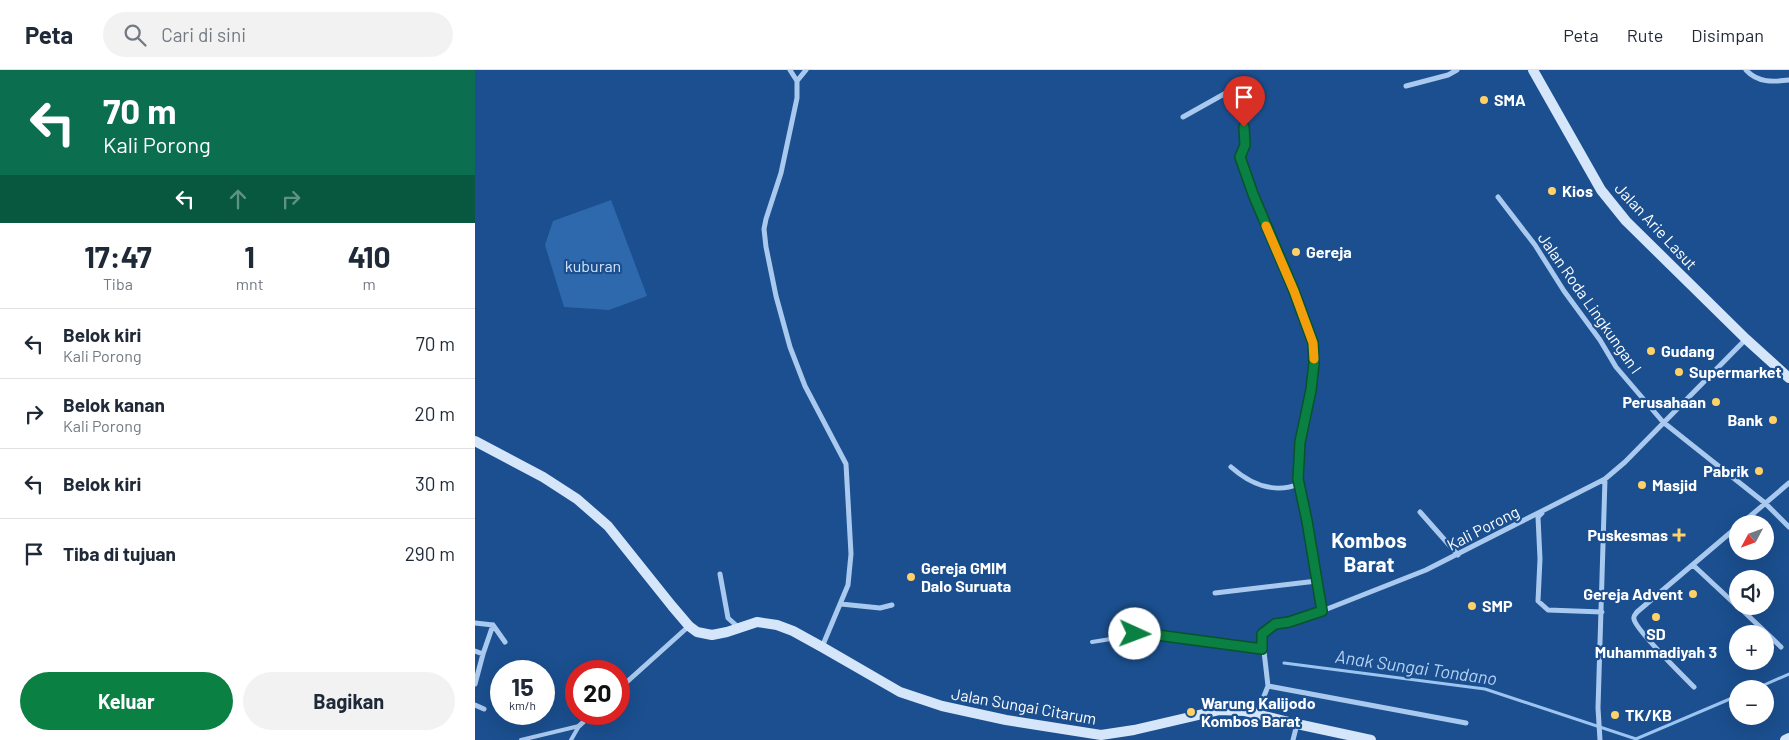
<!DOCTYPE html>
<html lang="id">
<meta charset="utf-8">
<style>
:root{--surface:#fff;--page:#f2f2f3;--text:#1f2937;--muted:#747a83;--line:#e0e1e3;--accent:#0b8043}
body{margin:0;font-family:Barlow,sans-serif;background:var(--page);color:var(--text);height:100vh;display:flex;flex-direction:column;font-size:19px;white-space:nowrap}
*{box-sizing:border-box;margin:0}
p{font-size:16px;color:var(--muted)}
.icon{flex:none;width:28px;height:28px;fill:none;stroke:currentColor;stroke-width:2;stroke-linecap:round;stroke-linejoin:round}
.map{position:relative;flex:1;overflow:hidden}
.details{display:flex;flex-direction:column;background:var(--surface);width:475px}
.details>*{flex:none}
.banner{background:#0b6e4f;color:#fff;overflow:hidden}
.needle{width:32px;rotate:229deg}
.controls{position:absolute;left:1254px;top:445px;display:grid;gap:10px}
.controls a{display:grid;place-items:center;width:45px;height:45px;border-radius:50%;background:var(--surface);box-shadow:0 5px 20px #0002;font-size:25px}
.speed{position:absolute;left:15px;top:590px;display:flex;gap:10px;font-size:25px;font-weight:700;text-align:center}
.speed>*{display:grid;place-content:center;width:65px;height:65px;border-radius:50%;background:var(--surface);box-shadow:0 5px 20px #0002;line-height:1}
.speed small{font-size:12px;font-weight:400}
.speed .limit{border:8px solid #d22;background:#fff;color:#111}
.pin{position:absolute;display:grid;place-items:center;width:42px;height:42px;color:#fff;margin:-51px -21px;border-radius:50% 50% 50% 0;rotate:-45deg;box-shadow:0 0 5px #0007}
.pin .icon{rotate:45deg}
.me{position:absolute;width:55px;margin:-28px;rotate:92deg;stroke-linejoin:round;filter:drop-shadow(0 0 4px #0008)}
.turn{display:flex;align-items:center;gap:18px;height:105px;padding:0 20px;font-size:22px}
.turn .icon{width:65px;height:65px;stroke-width:2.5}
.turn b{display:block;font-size:35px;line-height:42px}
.lanes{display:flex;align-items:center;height:48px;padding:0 20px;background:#0003;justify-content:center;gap:25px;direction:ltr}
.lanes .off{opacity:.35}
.eta{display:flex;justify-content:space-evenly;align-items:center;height:85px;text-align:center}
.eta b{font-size:30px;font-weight:700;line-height:35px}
.primary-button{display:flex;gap:10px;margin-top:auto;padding:10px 20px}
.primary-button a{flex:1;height:58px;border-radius:30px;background:var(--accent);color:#fff;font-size:20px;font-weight:700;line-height:58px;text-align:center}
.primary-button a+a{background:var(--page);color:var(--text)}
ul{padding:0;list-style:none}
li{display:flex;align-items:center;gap:15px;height:70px;padding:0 20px;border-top:1px solid var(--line)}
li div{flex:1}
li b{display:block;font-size:19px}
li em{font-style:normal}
header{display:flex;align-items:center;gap:30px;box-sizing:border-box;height:70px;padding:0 25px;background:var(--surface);border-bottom:1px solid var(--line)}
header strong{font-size:24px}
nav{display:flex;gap:28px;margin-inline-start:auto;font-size:18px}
.search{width:350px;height:45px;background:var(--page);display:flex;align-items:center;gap:12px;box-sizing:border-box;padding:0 18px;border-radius:28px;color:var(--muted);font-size:19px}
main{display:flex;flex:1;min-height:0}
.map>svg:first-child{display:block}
.green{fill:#2e69ad}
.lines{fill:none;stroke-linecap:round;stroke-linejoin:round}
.stream{stroke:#9cc4f0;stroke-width:3}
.lane{stroke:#a9c9ee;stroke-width:4}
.street{stroke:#a9c9ee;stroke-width:5}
.secondary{stroke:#d6e6fa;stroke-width:10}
.route-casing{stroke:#07532c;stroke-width:12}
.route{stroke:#0b8043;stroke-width:9}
.slow{stroke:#f59e0b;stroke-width:9}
.poi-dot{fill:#ffd166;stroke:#1b4f8f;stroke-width:2}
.labels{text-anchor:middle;stroke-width:4.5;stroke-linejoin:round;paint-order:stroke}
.poi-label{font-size:16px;font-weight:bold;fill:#fff;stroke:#1b4f8f;text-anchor:start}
.street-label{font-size:16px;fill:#fff;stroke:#1b4f8f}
.park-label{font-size:16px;fill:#cfe3fa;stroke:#1b4f8f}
.water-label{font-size:18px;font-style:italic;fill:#b5d3f5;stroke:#1b4f8f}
.district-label{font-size:21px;font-weight:bold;fill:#fff;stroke:#1b4f8f}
</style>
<header>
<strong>Peta</strong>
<div class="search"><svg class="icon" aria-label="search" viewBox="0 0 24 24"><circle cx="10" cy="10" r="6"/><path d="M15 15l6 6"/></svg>Cari di sini</div>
<nav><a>Peta</a><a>Rute</a><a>Disimpan</a></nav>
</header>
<main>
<section class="details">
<div class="banner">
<div class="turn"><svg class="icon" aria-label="left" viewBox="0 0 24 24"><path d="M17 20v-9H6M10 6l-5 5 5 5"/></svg><div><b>70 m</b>Kali Porong</div></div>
<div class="lanes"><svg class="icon" aria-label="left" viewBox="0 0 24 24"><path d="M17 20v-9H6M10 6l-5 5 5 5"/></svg><svg class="icon off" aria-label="ahead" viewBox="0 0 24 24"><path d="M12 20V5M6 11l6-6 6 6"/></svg><svg class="icon off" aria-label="right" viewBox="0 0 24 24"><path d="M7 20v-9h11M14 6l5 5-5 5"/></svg></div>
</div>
<div class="eta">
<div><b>17:47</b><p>Tiba</p></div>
<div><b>1</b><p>mnt</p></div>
<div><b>410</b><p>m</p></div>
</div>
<ul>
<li><svg class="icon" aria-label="left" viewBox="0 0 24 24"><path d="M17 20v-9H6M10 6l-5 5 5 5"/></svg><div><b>Belok kiri</b><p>Kali Porong</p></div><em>70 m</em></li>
<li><svg class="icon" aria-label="right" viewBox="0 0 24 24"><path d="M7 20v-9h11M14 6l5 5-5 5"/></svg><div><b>Belok kanan</b><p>Kali Porong</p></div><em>20 m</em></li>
<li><svg class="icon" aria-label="left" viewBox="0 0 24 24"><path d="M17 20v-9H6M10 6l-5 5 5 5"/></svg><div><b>Belok kiri</b></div><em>30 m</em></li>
<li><svg class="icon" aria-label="arrive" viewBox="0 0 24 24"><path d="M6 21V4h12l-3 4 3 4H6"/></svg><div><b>Tiba di tujuan</b></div><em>290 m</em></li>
</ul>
<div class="primary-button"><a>Keluar</a><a>Bagikan</a></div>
</section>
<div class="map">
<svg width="1314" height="670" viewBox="0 0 1314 670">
<rect width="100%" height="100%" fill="#1b4f8f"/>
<!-- green -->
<path class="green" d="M136 130 172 226 134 240 89 237 70 175 78 151Z"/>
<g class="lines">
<!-- stream -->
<path class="stream" d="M809 593 1010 619 1161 669 1262 626
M1280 619 1314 604"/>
<!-- lane -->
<path class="lane" d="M617 572 661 565H681L787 579
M46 670 104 656
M96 670 104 656"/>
<!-- street -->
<path class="street" d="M315 0 322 11V28L306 103 291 149 289 159 291 177 301 226 315 277 330 316 371 394 376 484 373 515 347 577
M1271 0C1283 13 1298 12 1314 10
M322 11 331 0
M931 16 973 5 982 0
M708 47 758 19 762 18 765 19 770 75 765 87 778 124 819 221 838 273 839 293 836 320 825 372 823 409 833 451 847 541
M1023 127 1060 175 1089 221 1125 270 1141 297 1188 352 1290 433 1314 457
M756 397C775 414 799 424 824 414
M945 442 983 485
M1067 443 1063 447 1065 489 1063 531 1073 540 1127 542
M1266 454 1314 413
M1218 495 1262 536
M245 504 253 548 263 557
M740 523 842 511
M366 534 405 538 417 535
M1263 536 1306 577
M0 553 18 555 8 584
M18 555 30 572
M0 581 8 584 0 614
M793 616 991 653
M1219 617C1209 607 1160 559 1159 549 1158 546 1160 545 1162 542L1262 457
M144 619 214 556
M0 635 9 639
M782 644 793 616 787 564 800 554 814 552 847 541 951 500 1130 409 1150 392 1271 269
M104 656 117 644
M818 670 822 654
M1125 670 1123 638 1130 409"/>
<!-- secondary -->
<path class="secondary" d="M1058 0 1126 120 1151 151 1271 269 1314 308
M0 371 68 407 102 429 133 456 197 536 214 556 222 562 237 565 252 562 282 552 302 555 318 561 347 577 425 622 467 636 531 650 626 665 659 660 745 640 769 641 822 654 896 670
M1310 670 1314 668"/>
</g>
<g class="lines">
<!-- route casing -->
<g class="route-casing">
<path id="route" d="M660 564 682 565 787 579V564L800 554 814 552 847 541 832 451 823 409 825 372 836 320 839 293 838 273 819 221 778 124 765 87 770 75 769 57"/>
</g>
<!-- route -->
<use href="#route" class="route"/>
<!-- slow -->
<path class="slow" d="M791 156 819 221 838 273 839 289"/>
</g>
<!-- markers -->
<g class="poi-dot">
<circle cx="1009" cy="30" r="5"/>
<circle cx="1077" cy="121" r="5"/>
<circle cx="821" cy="182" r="5"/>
<circle cx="1176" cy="281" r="5"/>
<circle cx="1204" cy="302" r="5"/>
<circle cx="1241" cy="332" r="5"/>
<circle cx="1298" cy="350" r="5"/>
<circle cx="1284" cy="401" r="5"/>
<circle cx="1167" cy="415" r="5"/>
<path d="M1201.5 457.5h5v5h5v5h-5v5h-5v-5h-5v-5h5z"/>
<circle cx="436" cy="507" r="5"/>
<circle cx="1218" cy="524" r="5"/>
<circle cx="997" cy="536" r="5"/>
<circle cx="1181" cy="547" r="5"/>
<circle cx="716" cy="642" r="5"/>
<circle cx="1140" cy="645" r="5"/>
</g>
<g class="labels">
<!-- poi labels -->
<g class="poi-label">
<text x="1019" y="36">SMA</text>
<text x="1087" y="127">Kios</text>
<text x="831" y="188">Gereja</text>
<text x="1186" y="287">Gudang</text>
<text x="1214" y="308">Supermarket</text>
<text x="1231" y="338" text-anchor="end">Perusahaan</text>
<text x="1288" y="356" text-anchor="end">Bank</text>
<text x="1274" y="407" text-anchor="end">Pabrik</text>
<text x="1177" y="421">Masjid</text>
<text x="1193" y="471" text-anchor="end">Puskesmas</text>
<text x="446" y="504">Gereja GMIM<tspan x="446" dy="18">Dalo Suruata</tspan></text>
<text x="1208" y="530" text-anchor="end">Gereja Advent</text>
<text x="1007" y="542">SMP</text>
<text x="1181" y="570" text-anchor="middle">SD<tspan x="1181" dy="18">Muhammadiyah 3</tspan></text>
<text x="726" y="639">Warung Kalijodo<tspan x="726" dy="18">Kombos Barat</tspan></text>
<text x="1150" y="651">TK/KB</text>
</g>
<!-- street labels -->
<g class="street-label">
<text transform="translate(1181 156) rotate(47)" y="6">Jalan Arie Lasut</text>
<text transform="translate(1115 233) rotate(55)" y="6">Jalan Roda Lingkungan I</text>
<text transform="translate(1008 458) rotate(-27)" y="6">Kali Porong</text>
<text transform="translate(549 636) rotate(10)" y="6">Jalan Sungai Citarum</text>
</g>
<!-- park labels -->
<g class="park-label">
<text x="118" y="202">kuburan</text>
</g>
<!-- water labels -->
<g class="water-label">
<text transform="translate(941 598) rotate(8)" y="6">Anak Sungai Tondano</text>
</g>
<!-- district labels -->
<g class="district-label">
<text x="894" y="478">Kombos<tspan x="894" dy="24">Barat</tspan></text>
</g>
</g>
</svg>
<div class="controls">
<a><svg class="needle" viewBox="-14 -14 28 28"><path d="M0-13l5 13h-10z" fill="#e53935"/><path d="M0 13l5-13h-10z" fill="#747a83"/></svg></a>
<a><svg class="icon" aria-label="sound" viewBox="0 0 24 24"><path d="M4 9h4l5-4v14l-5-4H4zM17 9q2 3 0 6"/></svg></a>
<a>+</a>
<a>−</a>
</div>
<div class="speed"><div>15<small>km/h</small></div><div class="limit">20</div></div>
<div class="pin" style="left:769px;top:57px;background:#d93025"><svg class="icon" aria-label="arrive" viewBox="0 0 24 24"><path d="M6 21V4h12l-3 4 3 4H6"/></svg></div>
<svg class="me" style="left:660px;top:564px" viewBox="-20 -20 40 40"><circle r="19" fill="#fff"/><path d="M0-13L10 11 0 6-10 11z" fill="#0b8043"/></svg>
</div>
</main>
